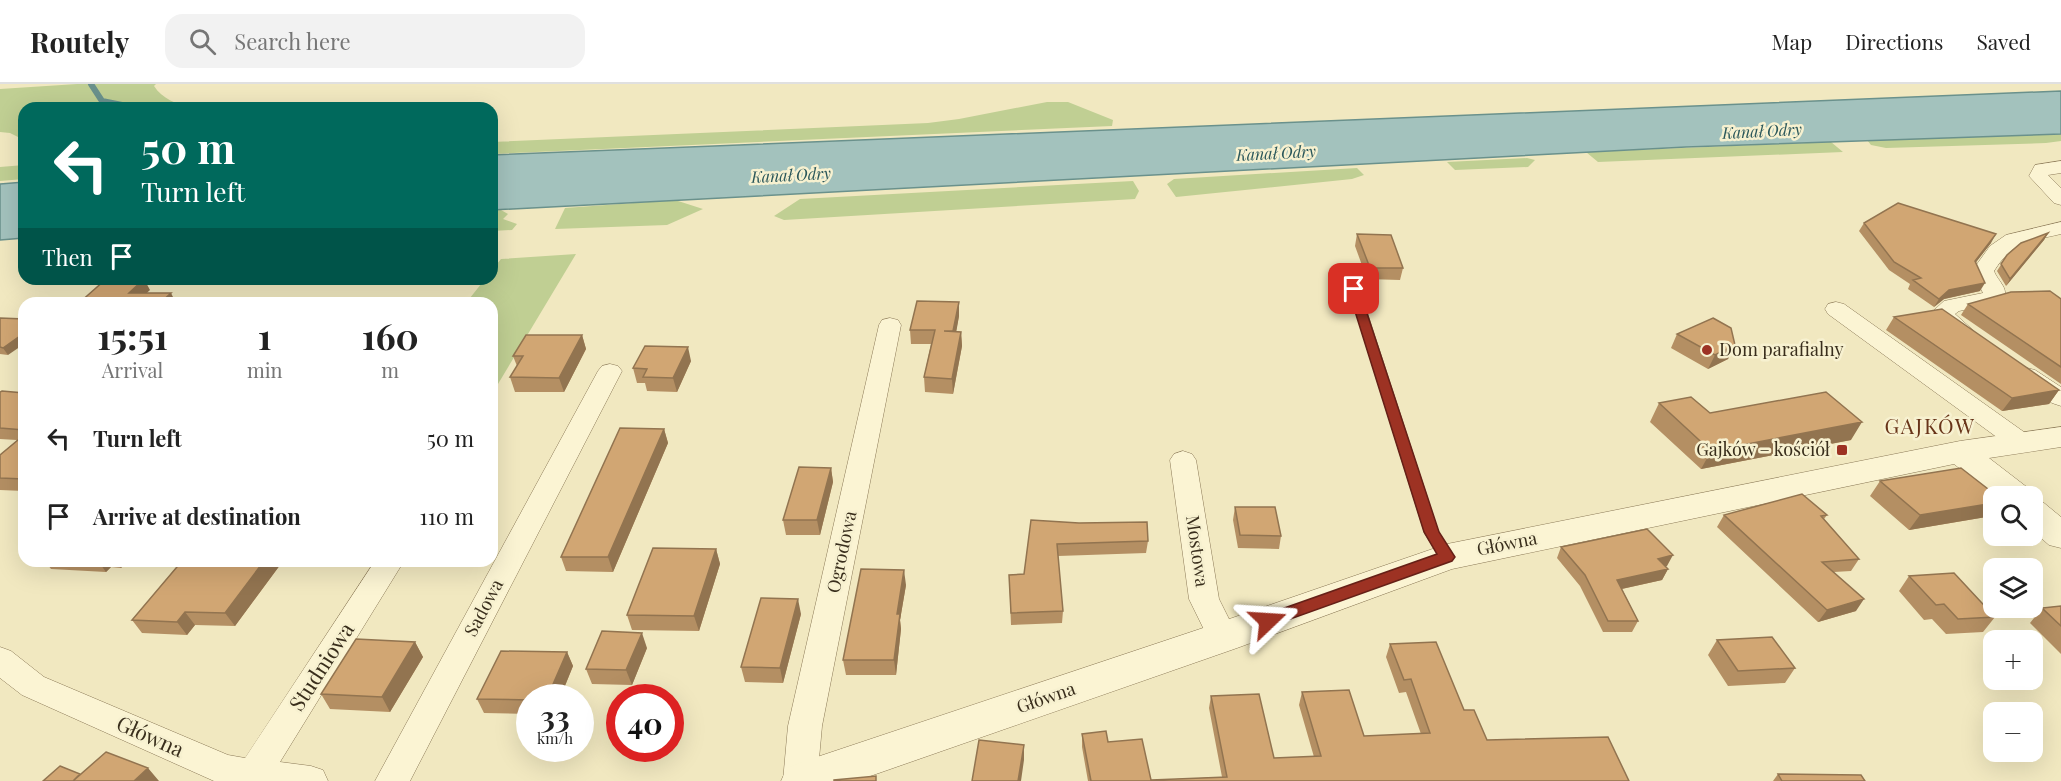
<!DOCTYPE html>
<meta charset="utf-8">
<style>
:root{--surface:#fff;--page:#f2f2f2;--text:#222;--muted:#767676;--line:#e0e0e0}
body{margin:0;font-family:"Playfair Display",serif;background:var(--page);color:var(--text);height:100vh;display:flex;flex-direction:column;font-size:22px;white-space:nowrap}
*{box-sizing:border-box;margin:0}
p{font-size:20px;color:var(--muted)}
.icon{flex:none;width:33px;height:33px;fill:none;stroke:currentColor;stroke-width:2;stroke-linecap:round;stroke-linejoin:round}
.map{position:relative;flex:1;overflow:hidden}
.side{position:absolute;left:18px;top:213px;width:480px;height:270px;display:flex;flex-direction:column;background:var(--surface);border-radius:18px;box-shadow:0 6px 24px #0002}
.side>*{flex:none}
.banner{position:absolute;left:18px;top:18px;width:480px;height:183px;border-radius:18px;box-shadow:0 6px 24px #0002;background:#00695c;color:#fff;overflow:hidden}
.tools{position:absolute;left:1983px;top:402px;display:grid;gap:12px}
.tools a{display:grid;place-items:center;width:60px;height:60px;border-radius:12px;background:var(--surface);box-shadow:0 6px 24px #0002;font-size:30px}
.speed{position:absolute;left:516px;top:600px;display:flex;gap:12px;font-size:30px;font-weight:700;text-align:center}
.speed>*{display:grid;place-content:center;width:78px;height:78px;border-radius:50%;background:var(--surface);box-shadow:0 6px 24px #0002;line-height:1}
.speed small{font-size:15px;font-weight:400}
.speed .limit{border:9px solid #d22;background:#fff;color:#111}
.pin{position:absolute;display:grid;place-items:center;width:51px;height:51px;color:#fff;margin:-26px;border-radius:12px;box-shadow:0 3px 9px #0006}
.me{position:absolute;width:66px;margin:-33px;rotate:70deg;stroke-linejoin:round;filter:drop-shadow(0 0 4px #0008)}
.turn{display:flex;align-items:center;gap:21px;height:126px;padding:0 24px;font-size:27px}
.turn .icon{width:78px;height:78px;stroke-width:2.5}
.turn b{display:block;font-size:42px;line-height:51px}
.then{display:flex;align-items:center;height:57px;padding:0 24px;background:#0003;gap:12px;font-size:22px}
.eta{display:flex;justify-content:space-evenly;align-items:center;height:102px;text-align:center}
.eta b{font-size:36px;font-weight:700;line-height:42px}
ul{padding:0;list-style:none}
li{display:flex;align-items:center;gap:18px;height:78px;padding:0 24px}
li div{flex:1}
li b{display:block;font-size:22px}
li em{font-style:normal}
header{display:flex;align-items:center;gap:36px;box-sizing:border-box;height:84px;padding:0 30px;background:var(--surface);border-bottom:2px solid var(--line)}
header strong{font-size:28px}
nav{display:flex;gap:33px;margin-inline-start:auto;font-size:21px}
.search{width:420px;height:54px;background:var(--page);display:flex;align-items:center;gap:15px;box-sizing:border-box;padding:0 21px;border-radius:18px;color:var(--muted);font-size:22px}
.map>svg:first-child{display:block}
.green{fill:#c0cf93}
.water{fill:#a3c2bd;stroke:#6a918c;stroke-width:1.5}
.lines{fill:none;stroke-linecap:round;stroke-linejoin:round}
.stream{stroke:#6a918c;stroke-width:6}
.service-casing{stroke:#8b7957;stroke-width:2}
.minor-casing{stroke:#8b7957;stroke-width:1}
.tertiary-casing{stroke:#8b7957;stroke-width:1}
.service{fill:#fbf4d3;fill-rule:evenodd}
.minor{fill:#fbf4d3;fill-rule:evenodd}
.tertiary{fill:#fbf4d3;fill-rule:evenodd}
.wall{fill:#b48f63}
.shaded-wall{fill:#927450}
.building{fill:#d1a673;stroke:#927450;stroke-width:1.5}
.route{fill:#9d3223;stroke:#662017;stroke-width:1.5}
.poi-dot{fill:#9d3223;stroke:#f7f1d0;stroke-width:2}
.labels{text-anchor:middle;stroke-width:5;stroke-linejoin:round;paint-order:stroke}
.far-water-label{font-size:16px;font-style:italic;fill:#2a575a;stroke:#f7f1d0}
.poi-label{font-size:18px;fill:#392e1c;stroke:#f7f1d0;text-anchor:start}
.street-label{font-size:18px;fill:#392e1c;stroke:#f7f1d0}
.quarter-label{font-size:21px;letter-spacing:1.5px;fill:#683419;stroke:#f7f1d0}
.near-street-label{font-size:21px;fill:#392e1c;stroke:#f7f1d0}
</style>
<header>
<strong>Routely</strong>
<div class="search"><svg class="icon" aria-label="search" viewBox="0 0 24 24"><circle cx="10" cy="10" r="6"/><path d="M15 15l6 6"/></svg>Search here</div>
<nav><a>Map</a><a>Directions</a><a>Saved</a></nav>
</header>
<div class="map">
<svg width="2061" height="697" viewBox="0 0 2061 697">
<rect width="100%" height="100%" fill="#f1e8c0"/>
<!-- green -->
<path class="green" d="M77 0H156L154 2C162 15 177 20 192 24H24V56L10 49 0 48V5Z
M1047 18H1068L1113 36 1112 42 492 70V58L928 39 959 35Z
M2061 50V57L2046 59 1886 64 1871 61 1867 56Z
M1831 58 1843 68 1598 78 1586 68Z
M1527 74 1535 76 1528 83 1455 86 1447 78Z
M24 81V95L0 97V83Z
M1357 84 1364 91 1352 95 1176 113 1167 100 1174 95Z
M1133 97 1139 107 1135 115 784 136 774 132 800 115Z
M675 116 703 125 667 141 555 145 565 124Z
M492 126H501L508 130 503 135 517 140 512 146 492 147Z
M576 170 492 310V219H466L485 195H492V186L501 175Z"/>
<!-- water -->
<path class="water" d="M2061 7V50L1686 63 492 126V71Z
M24 98V154L0 156V100Z"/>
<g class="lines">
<!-- stream -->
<path class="stream" d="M91 0 102 17 137 24"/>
<!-- service casing -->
<g class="service-casing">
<path id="service" d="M1354 202 1359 205 1438 448 1454 473 1452 476H1442L1425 449 1349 205Z"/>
</g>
<!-- minor casing -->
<g class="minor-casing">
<path id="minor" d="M2061 77V89L2048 91 2061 104V121L2054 119 2029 92 2035 81Z
M2061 138V150C2027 158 2014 156 1994 187 1998 198 2011 205 2002 218L1959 227 1955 230 1975 248 1972 253C1956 257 1939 243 1930 230L1944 217 1983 209 1972 187 1990 162 2006 151Z
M1836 218 1844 220 2031 353 2035 359 2031 365 2022 367 2013 365 1828 230 1825 225 1828 220Z
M890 234 898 236 901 241 822 642 817 697H783L788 642 879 241 882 236Z
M610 280 618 282 622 287 410 697H375L598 287 602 282Z
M2027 284 2035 286 2061 303V322L2052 319 2019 296 2015 291 2019 286Z
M1183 367 1192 370 1196 376 1219 515 1238 553 1234 562 1223 565 1212 562 1189 515 1170 376 1174 370Z
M375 477H404L280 678 311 682 323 686 328 697H214L22 611 0 594V563L11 567 44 593 228 671 245 674Z"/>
</g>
<!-- tertiary casing -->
<g class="tertiary-casing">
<path id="tertiary" d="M2061 343V363L1989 374 2028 404 2032 412H1995L1954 380 1452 485 1237 564 856 697H781L787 684 802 678 1209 542 1447 460 1960 357Z
M2032 415 2044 419 2061 433V464L2049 461 2032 446Z"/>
</g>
<!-- service -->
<use href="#service" class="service"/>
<!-- minor -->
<use href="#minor" class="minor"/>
<!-- tertiary -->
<use href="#tertiary" class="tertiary"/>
</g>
<!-- wall -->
<path class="wall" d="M1864 139 1991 159 1976 178 1980 207 1944 215 1934 223 1908 205 1910 200 1889 186 1859 147Z
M2048 149 2044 156 2006 202 1997 187 2007 171Z
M1357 150 1403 184 1400 196 1367 195 1355 162Z
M2061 215V300L1961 231 1968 220Z
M959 218V232L956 247 961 248 962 262 953 310 925 308 924 293 931 260H911L910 246Z
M1894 233 2059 306 2049 320 2002 327 1886 246Z
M0 234 8 271 0 270Z
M1677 250 1735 261 1728 275 1708 285 1671 264Z
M582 251 586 265 564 308H515L510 293 517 282 513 272Z
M691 277 677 308 647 307 645 299H637L633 284Z
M0 308 24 309V407L0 406V371L17 356 0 355Z
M1659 319 1710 329 1851 356 1701 385 1650 338Z
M664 345 668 359 613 488 566 487 561 473Z
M831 384 833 398 820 451H786L783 436Z
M1880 397 1992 432 1909 446 1870 412Z
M1235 423 1281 452 1279 465 1238 464 1233 436Z
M1724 431H1827L1824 435 1859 475 1851 487 1834 488 1856 527 1818 538 1717 443Z
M1031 436 1148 457 1146 469 1058 472 1063 527 1062 539 1011 541 1009 491 1024 490Z
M1561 463 1667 482H1665L1668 485 1662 496 1622 505 1638 537 1632 548H1603L1580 502 1557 474Z
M716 465 720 480 699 547 632 546 627 531Z
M45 477H127L121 484 111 483 106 488 51 485Z
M128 477H283L235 542 195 541 187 551 142 549 132 536 180 479Z
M1909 492 1995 533 1983 548 1946 550 1932 535 1924 536 1899 507Z
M906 501 900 536 901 545 896 591H846L843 576Z
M2061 522V570L2030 539 2042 524Z
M801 530 783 599 745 598 741 583Z
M1717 556 1795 584 1785 599 1728 602 1708 571Z
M415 558 423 573 390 628 330 625 321 610Z
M1390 560 1464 626 1487 656 1629 697H1088L1082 663V650L1108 658 1151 696 1222 693 1209 624 1211 612 1274 674 1314 673 1299 621 1302 608 1364 652 1421 650 1406 608 1399 609 1386 573Z
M647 564 632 601 592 600 586 585Z
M567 568 573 582 560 614H530V630L484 629 477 615Z
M1778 690 1865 697H1773Z"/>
<!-- shaded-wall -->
<path class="shaded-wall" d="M2048 149 2044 156 2006 202 2010 195Z
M1996 150 1991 159 1970 186 1975 177Z
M144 195 150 206 136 219 129 209Z
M1985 199 1980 207 1944 215 1934 223 1939 215 1949 206Z
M171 209 176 219H160Z
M959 218V232L954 261 953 247Z
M961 248 962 262 953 310 952 295Z
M24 249V260L8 271 3 264Z
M582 251 586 265 564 308 559 294Z
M1735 261 1728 275 1708 285 1715 271Z
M688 263 691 277 677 308 673 294Z
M2059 306 2049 320 2002 327 2012 314Z
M1862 338 1851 356 1701 385 1711 367Z
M664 345 668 359 613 488 608 473Z
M831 384 833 398 820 451 817 436Z
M1994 419V430L1992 432 1909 446 1920 431Z
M716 465 720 480 699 547 694 532Z
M1673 471 1667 482 1652 486 1658 475Z
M98 477H106L111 483 106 488Z
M116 477H127L121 484Z
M264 477H283L235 542 225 529Z
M1668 485 1662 496 1612 507 1617 496Z
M904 486 906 501 900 536 901 545 896 591 894 576 897 530Z
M798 515 801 530 783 599 780 584Z
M1864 515 1856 527 1818 538 1827 526Z
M185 528 195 541 187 551 177 538Z
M642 549 647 564 632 601 626 586Z
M415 558 423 573 390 628 382 613Z
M567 568 573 582 560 614H547Z
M1024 661V676L1021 697H1018Z
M148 684 159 697H134Z"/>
<!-- building -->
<path class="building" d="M1898 119 1996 150 1975 177 1985 199 1949 206 1939 215 1913 196 1921 194 1894 178 1864 139Z
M2048 149 2010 195 2001 180 2007 171 2021 159Z
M1357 150 1391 151 1403 184H1370Z
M144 195 129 209H171L160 219H79L105 196Z
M2050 207 2061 215V283L1968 220 2011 208Z
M917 217 959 218 953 247H944L961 248 952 295 924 293 935 246H910Z
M1942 225 2059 306 2012 314 1894 233Z
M0 234 24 235V249L3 264 0 263Z
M1713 234 1731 244 1735 261 1715 271 1677 250Z
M526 251H582L559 294 510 293 523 272H513Z
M645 262 688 263 673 294 643 293 647 285 633 284Z
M2 307 24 309V346L0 344V308Z
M1826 308 1862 338 1711 367 1659 319 1691 313 1710 329Z
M620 344 664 345 608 473H561Z
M24 351V395L0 394V371Z
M799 383 831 384 817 436H783Z
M1961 384 1997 412H1994V419L1920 431 1880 397Z
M1802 410 1827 431 1821 432 1859 475 1822 478 1864 515 1827 526 1724 431Z
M1235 423H1275L1281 452 1240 451Z
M1031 436 1079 439 1147 438 1148 457 1057 460 1063 527 1011 529 1009 491 1024 490Z
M1647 445 1673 471 1658 475 1668 485 1617 496 1638 537H1608L1585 491 1561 463Z
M653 464 716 465 694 532 627 531Z
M182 477H264L225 529 185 528 177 538 132 536Z
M861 485 904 486 897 530H900L894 576H843Z
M1954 489 1995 533 1958 535 1944 520 1936 521 1909 492Z
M761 514 798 515 780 584 741 583Z
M2061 522V542L2042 524Z
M602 547 642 549 626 586 586 585Z
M1772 553 1795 584 1738 587 1717 556Z
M356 555 415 558 382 613 321 610Z
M1436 558 1464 626H1474L1487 656 1608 653 1629 697H1091L1082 650 1106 647 1108 658 1142 655 1151 696 1227 693 1211 612 1259 610 1274 674 1321 672 1302 608 1349 606 1364 652 1430 649 1411 595 1404 596 1390 560Z
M501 567 567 568 547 614H530V616L477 615Z
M979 656 1024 661 1018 697H972Z
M106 668 148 684 134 697H73Z
M60 682 80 690 73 697H43Z
M1778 690 1861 691 1865 697H1782Z
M876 692V697H834V696Z"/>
<!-- route -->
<path class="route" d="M1354 201 1359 205 1439 448 1455 473 1452 477 1268 543 1262 541 1260 537 1262 532 1437 470 1424 448 1348 205Z"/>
<!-- markers -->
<g class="poi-dot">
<circle cx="1707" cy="266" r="6"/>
<rect x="1836" y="360" width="12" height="12" rx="3"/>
</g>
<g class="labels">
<!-- far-water labels -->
<g class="far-water-label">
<text transform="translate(1762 47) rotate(-3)" y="6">Kanał Odry</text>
<text transform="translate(1276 69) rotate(-3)" y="6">Kanał Odry</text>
<text transform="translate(791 91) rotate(-3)" y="6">Kanał Odry</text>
</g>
<!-- poi labels -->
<g class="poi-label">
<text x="1719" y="272">Dom parafialny</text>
<text x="1830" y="372" text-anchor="end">Gajków – kościół</text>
</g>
<!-- street labels -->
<g class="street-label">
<text transform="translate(1507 460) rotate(-11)" y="6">Główna</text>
<text transform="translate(1197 467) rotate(82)" y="6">Mostowa</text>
<text transform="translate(842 468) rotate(-78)" y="6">Ogrodowa</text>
<text transform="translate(484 524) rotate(-62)" y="6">Sadowa</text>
<text transform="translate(1046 614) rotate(-19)" y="6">Główna</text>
</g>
<!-- quarter labels -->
<g class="quarter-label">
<text x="1930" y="350">GAJKÓW</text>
</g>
<!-- near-street labels -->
<g class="near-street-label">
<text transform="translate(322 583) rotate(-57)" y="7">Studniowa</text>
<text transform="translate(150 653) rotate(24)" y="7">Główna</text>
</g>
</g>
</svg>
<div class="tools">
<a><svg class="icon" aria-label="search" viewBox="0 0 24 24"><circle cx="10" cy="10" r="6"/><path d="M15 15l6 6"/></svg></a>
<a><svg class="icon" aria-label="layers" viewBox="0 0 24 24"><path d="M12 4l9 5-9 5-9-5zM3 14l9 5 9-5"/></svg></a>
<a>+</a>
<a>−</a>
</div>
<div class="speed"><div>33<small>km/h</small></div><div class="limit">40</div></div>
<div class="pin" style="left:1354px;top:205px;background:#d93025"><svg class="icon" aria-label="arrive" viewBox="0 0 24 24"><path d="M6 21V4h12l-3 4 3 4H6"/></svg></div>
<svg class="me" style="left:1268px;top:537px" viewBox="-20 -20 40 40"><path d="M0-17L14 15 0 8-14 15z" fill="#9d3223" stroke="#fff" stroke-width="4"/></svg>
<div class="banner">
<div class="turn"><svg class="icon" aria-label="left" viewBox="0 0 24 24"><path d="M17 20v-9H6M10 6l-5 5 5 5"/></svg><div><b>50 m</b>Turn left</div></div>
<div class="then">Then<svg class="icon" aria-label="arrive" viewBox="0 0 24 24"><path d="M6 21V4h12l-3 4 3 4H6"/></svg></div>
</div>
<section class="side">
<div class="eta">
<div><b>15:51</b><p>Arrival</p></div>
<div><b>1</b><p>min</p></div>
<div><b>160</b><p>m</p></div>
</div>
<ul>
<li><svg class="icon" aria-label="left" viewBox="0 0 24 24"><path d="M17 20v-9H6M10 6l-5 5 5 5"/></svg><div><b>Turn left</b></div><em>50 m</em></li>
<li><svg class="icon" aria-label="arrive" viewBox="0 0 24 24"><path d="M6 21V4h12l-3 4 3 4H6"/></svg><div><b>Arrive at destination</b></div><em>110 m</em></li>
</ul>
</section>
</div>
